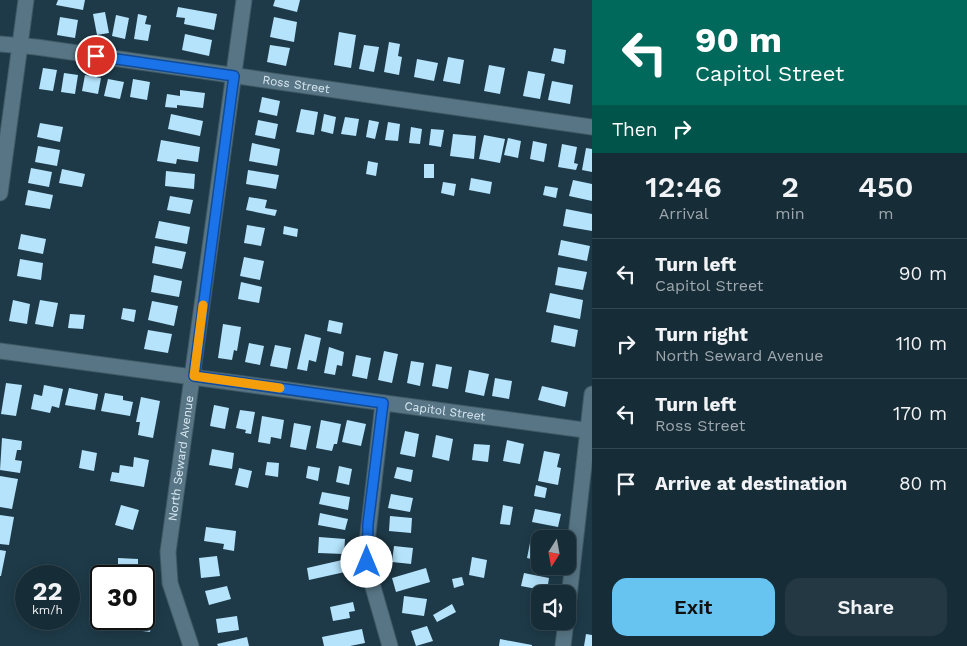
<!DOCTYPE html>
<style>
:root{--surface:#162c36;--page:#233842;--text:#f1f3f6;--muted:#9ea7ad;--line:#354851;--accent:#67c4f0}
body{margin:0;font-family:"Work Sans",sans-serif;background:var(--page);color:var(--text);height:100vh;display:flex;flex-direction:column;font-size:19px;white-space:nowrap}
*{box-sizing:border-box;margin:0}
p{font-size:16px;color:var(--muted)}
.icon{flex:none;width:28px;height:28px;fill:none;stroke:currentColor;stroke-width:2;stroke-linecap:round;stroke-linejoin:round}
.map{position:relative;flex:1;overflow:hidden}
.panel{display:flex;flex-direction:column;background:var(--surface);width:375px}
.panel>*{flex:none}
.banner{background:#00695c;color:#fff;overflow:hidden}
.needle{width:32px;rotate:191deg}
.fabs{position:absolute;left:531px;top:530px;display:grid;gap:10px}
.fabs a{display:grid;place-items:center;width:45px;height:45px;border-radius:10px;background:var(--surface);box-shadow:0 2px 12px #0003,0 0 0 1px var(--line);font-size:25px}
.speed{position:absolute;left:15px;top:565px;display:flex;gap:10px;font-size:25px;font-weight:700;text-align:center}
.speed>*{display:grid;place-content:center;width:65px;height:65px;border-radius:50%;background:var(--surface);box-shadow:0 2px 12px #0003,0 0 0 1px var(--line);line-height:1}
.speed small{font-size:12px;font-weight:400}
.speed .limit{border:2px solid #111;border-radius:8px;background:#fff;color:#111}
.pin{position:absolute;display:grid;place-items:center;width:42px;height:42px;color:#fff;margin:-21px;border:2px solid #fff;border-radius:50%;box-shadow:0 1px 5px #0007}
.me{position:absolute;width:55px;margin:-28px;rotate:0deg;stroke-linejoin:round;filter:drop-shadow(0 0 4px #0008)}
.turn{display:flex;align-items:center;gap:18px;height:105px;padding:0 20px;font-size:22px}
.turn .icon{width:65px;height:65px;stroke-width:2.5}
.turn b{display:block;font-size:35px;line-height:42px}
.then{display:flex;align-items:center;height:48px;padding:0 20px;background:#0003;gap:10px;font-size:19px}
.eta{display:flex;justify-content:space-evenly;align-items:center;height:85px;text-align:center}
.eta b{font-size:30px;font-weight:600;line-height:35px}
.button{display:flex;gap:10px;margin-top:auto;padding:10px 20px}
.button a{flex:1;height:58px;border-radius:15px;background:var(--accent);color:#111;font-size:20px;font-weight:600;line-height:58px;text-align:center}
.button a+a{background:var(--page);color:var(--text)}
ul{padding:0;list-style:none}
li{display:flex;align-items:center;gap:15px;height:70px;padding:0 20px;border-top:1px solid var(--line)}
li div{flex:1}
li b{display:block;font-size:19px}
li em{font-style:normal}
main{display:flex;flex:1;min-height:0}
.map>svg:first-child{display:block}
.building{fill:#b4e3fb}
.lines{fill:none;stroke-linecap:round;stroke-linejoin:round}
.minor-casing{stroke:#405965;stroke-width:17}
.minor{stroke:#577585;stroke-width:15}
.route-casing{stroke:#114b97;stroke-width:12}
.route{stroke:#1a73e8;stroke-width:9}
.slow{stroke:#f59e0b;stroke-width:9}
.labels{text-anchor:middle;stroke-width:5;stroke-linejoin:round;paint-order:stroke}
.street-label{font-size:12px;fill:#d9e9f2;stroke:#1e3a48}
</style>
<main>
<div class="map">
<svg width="592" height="646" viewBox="0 0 592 646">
<rect width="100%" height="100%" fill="#1e3a48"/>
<!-- building -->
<path class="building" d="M58 0H85L83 10 56 5Z
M275 0H300L297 12 273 6Z
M178 7 217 14 214 30 184 24 185 18 176 17Z
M105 12 109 33 97 35 93 14Z
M138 14 147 16 145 24 151 25 148 41 134 39Z
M116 15 129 18 125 39 112 36Z
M60 17 78 20 75 38 57 35Z
M274 17 297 22 294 42 270 37Z
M339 32 356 35 351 68 334 65Z
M185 34 212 40 209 56 182 50Z
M389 42 400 44 398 56 402 57 399 75 384 72Z
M270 45 290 48 286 66 267 62Z
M364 45 379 47 374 72 359 69Z
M554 48 566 50 564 64 551 61Z
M448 57 464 60 460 84 443 81Z
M417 59 438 63 434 81 414 77Z
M489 65 505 68 500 94 484 91Z
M43 68 57 70 53 91 39 89Z
M528 71 545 74 540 99 523 96Z
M64 73 78 75 75 94 61 92Z
M85 75 101 78 98 94 82 91Z
M108 79 124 82 120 99 104 96Z
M133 79 150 82 147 100 130 97Z
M552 81 573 85 570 104 548 100Z
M180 90 205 93 203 108 177 105V108L165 107 167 94 180 96Z
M262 97 280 101 277 116 259 112Z
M301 109 318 112 314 135 296 132Z
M171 114 203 121 200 136 168 129Z
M324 114 336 117 333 134 321 131Z
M345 117 359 119 356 136 341 134Z
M258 120 278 124 275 139 255 135Z
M369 120 379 122 375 139 366 137Z
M388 122 400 124 398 141 385 140Z
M40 123 63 127 60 142 37 137Z
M411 127 422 129 420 144 409 143Z
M431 129 444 130 441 147 429 145Z
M453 134 476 136 474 159 450 156Z
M484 135 505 139 500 163 479 159Z
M508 138 521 141 518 158 504 155Z
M161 140 200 147 198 162 177 159 176 164 157 161Z
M533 141 547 144 544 162 530 159Z
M252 143 280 149 277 166 249 161Z
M562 144 577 147 574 163 578 164 576 170 558 167Z
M38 146 60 150 57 166 35 162Z
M586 148 592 149V172L582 170Z
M368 161 378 163 376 176 366 174Z
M424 164H434V178H424Z
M31 168 52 172 49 187 28 183Z
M62 169 85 174 82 187 59 183Z
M248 170 279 175 276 189 246 184Z
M166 171 195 174 194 189 165 186Z
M471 178 492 182 490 194 469 190Z
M573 180 592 184V201L569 196Z
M443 182 456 184 454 196 441 193Z
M545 186 558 188 556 198 543 195Z
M28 190 53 195 50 209 25 205Z
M170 196 193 200 190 214 167 210Z
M249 197 267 200 265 208 277 210 275 216 246 210Z
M566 209 592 214V231L563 226Z
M159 221 190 227 187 244 155 238Z
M247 225 265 228 261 246 244 243Z
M284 226 298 229 297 237 283 234Z
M21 234 46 239 43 254 18 249Z
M561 240 590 246 587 261 558 255Z
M155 246 186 252 182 269 152 263Z
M244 257 264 261 260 280 240 276Z
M20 259 43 263 41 280 17 276Z
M558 267 587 272 583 290 555 285Z
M154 275 182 281 179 297 151 292Z
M241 282 262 287 259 303 238 299Z
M550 293 583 300 580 319 546 312Z
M13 300 30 304 27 324 9 321Z
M40 300 58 303 53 327 35 324Z
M152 301 178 306 174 326 148 320Z
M123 308 136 310 134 322 121 319Z
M70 314 85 315 83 329 68 328Z
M329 320 343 323 341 334 327 331Z
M223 324 241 327 237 351 234 350 232 360 218 358Z
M554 325 578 330 575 347 551 342Z
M148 330 172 334 168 353 144 349Z
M305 334 321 338 316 362 309 360 307 371 297 369Z
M249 343 264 346 260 365 245 362Z
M275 345 291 348 287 369 270 366Z
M329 347 344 352 342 366 337 365 335 375 324 373Z
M384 351 398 354 392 383 378 380Z
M356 355 371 358 367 379 352 376Z
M411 361 424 363 420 386 407 383Z
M436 364 452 367 448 389 432 386Z
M469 370 489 374 484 396 465 392Z
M495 378 512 381 509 399 492 396Z
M6 383 22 385 16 416 1 414Z
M44 385 63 389 59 408 52 406 50 413 31 409 34 394 42 396Z
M542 386 568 392 565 407 538 400Z
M69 388 98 394 95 410 65 405Z
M105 393 123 396V400L133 402 130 416 101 411Z
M141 397 160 401 153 438 138 435 140 422H136Z
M214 405 229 408 225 429 210 426Z
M240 410 255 412 251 434 245 433 246 430 236 428Z
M262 416 284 420 281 439 271 437 270 444 258 442Z
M321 420 341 424 337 444H334L332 451 316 448Z
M347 420 366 424 361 446 342 442Z
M294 423 311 426 306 450 290 447Z
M405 431 419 434 415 457 400 454Z
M436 435 453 439 449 461 432 457Z
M2 438 22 441 21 450H17L15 460 22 461 20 473 0 470Z
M507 440 524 444 520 464 503 461Z
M474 444 490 445 488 462 472 460Z
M212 449 234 453 232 469 209 465Z
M82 450 97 453 94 471 79 468Z
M544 451 560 454 557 467 561 468 558 485 538 481Z
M134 457 149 460 144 487 110 481 112 472 119 473 120 465 133 467Z
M267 462 279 463 278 477 265 475Z
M308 466 320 468 318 481 306 478Z
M339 466 352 469 349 485 336 482Z
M397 467 413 470 411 482 394 478Z
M239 468 252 471 248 488 235 485Z
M0 476 18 479 12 509 0 507Z
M536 485 547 488 545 498 534 496Z
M322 492 350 497 348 510 319 504Z
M391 494 413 498 410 512 388 508Z
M121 505 139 510 133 530 115 525Z
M503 505 513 507 510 525 500 524Z
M535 509 561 514 558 527 532 522Z
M320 513 348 519 345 530 318 525Z
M0 515 14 517 9 545 0 544Z
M390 516 412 518 411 533 389 531Z
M206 527 236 531 234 551 223 549 224 544 204 541Z
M319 537 345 539 344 554 318 553Z
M530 543 540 545V561L527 558Z
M394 546 413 548 411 564 392 562Z
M0 550 6 551 1 576H0Z
M217 556 220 576 201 578 199 558Z
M472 557 487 560 484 578 469 575Z
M118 558 138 559V576H118Z
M342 560 345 572 309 580 307 568Z
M426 568 430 582 396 592 392 578Z
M524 573 549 578 547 591 521 586Z
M462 577 464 585 454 588 452 579Z
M227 586 231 599 209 605 205 591Z
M404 596 427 599 424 616 402 613Z
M353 602 355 611 349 612 350 618 333 621 330 607Z
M452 604 456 612 437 622 433 615Z
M144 614 153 616 150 632 135 630 137 619H144Z
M237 616 239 630 218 633 216 619Z
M427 626 433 641 416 646 411 631Z
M362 629 365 643 350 646H324L322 637Z
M586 634 592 635V646H584Z
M247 637 249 646H218L217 644Z
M500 639 532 645V646H499Z"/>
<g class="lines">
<!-- minor casing -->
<g class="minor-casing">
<g id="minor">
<path id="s1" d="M0 44 36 47 592 127"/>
<path d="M0 193 26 0"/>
<path id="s2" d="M0 351 592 431"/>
<path d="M383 403 366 551 373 587 390 646"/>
<path d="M568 606 592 394"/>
<path id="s3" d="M191 646 170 583 168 552 244 0"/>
<path d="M563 646 566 621"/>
</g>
</g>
<!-- minor -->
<use href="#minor" class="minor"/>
</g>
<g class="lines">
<!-- route casing -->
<g class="route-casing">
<path id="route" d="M96 56 234 76 194 376 383 403 368 524 367 562"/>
</g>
<!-- route -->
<use href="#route" class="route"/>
<!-- slow -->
<path class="slow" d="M203 305 194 376 280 388"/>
</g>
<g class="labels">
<!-- street labels -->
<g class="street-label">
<text dy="4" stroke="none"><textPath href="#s1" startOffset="299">Ross Street</textPath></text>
<text dy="4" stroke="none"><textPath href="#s2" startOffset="449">Capitol Street</textPath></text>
<text dy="4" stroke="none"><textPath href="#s3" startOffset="192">North Seward Avenue</textPath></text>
</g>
</g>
</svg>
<div class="fabs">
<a><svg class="needle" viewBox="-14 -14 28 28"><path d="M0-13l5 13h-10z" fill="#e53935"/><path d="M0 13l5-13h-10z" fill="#9ea7ad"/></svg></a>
<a><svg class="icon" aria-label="sound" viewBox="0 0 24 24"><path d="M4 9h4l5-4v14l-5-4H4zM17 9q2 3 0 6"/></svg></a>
</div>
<div class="speed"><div>22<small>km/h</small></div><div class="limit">30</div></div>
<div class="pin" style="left:96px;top:56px;background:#d93025"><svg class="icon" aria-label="arrive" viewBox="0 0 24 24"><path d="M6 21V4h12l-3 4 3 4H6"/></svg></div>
<svg class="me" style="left:367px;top:562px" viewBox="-20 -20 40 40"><circle r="19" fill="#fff"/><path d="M0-13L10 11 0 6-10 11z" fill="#1a73e8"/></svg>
</div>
<section class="panel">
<div class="banner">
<div class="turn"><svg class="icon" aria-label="left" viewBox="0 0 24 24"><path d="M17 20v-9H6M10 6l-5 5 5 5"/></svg><div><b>90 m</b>Capitol Street</div></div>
<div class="then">Then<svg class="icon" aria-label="right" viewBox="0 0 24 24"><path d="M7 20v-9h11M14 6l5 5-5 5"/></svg></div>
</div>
<div class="eta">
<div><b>12:46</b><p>Arrival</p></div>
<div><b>2</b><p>min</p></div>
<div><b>450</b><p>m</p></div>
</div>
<ul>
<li><svg class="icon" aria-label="left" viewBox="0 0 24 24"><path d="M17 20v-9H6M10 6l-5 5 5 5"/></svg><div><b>Turn left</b><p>Capitol Street</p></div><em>90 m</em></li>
<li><svg class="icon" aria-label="right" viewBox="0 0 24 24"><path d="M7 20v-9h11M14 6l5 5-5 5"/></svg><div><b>Turn right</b><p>North Seward Avenue</p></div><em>110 m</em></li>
<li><svg class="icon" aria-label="left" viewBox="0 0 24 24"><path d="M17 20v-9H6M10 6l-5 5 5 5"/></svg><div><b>Turn left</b><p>Ross Street</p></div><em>170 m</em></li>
<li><svg class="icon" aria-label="arrive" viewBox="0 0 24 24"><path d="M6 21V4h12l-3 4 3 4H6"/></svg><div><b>Arrive at destination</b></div><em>80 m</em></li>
</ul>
<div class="button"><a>Exit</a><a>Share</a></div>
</section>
</main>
